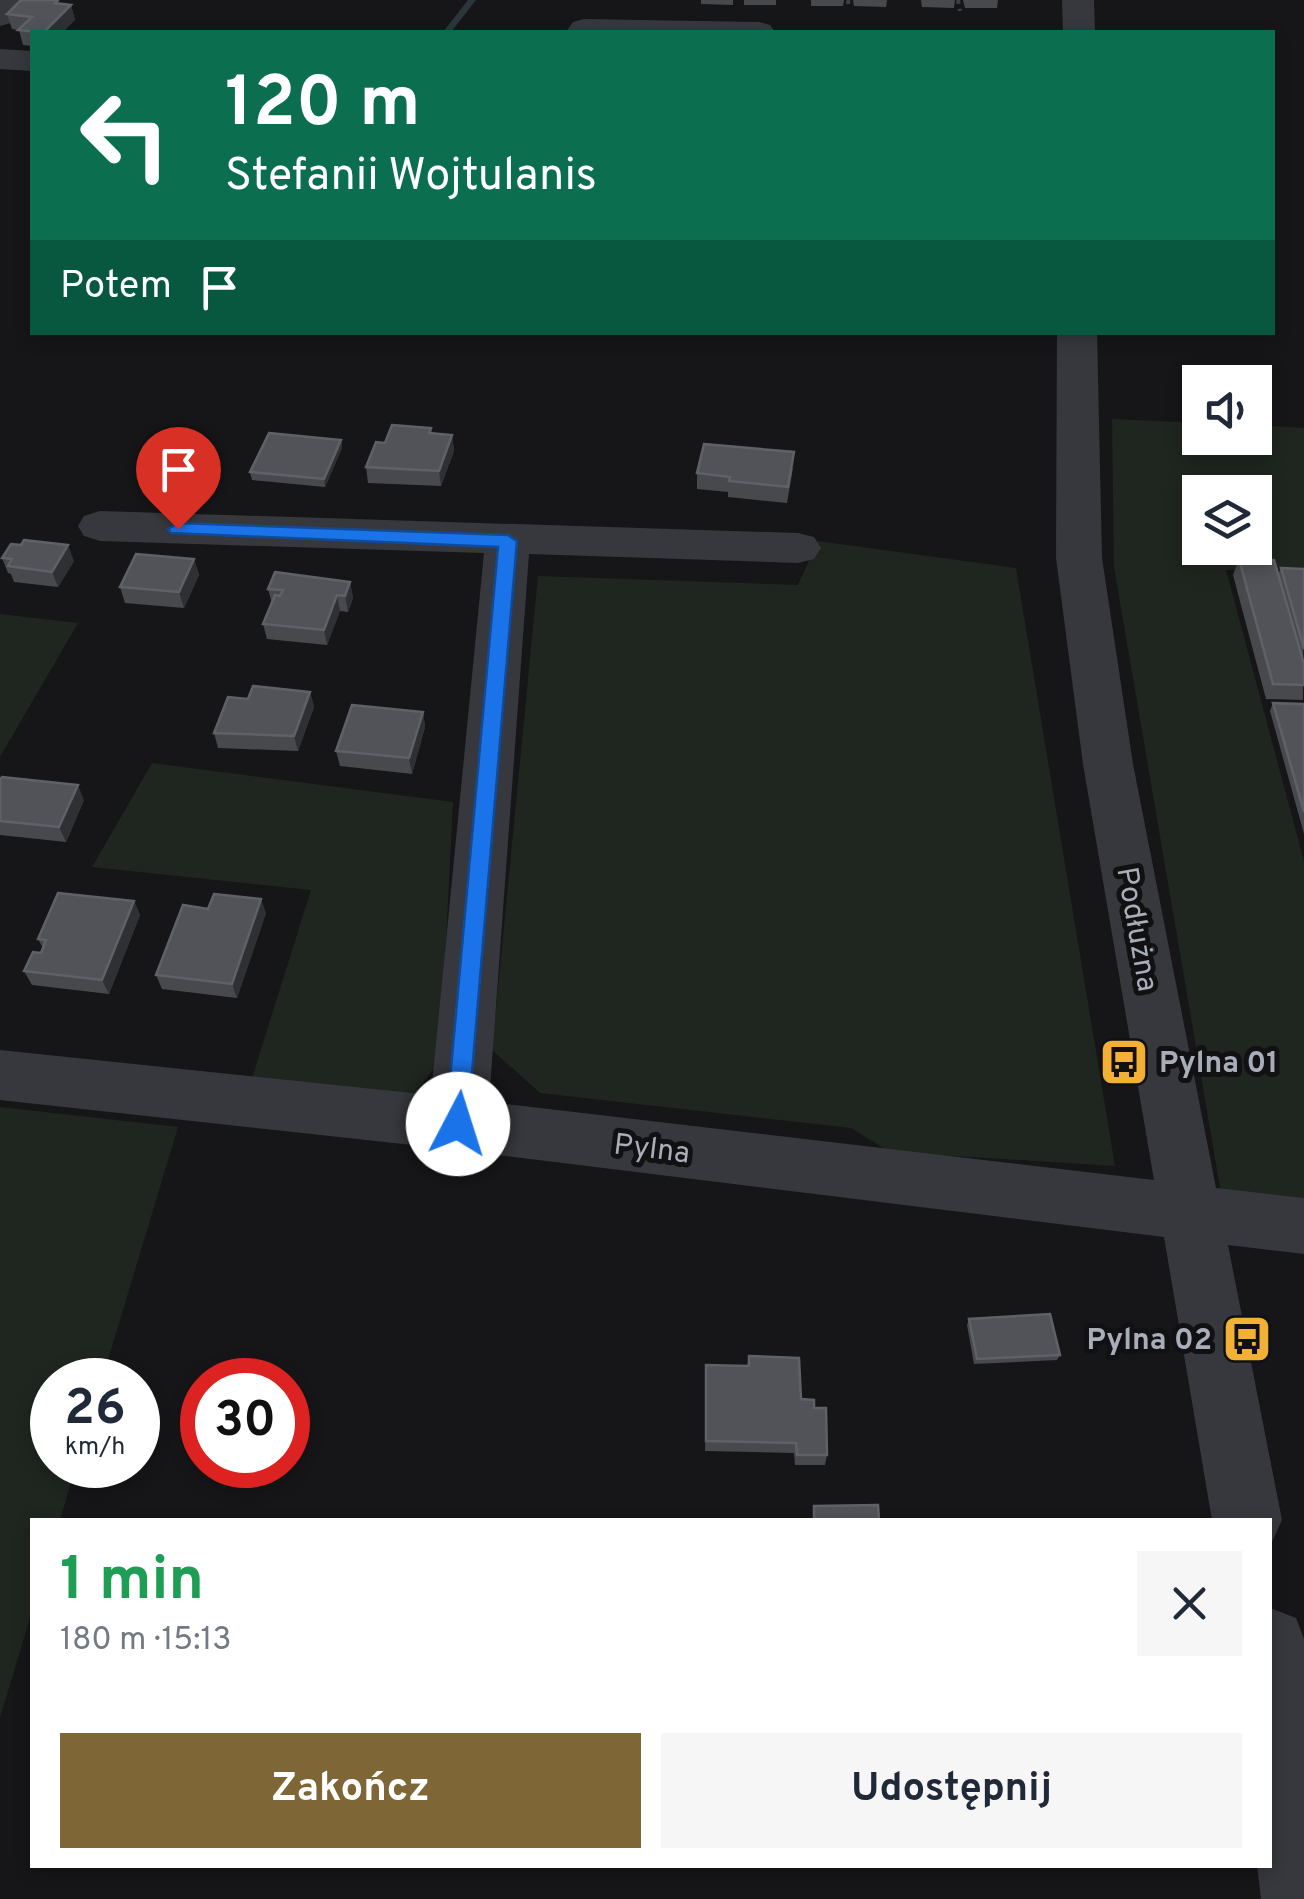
<!DOCTYPE html>
<html lang="pl">
<meta charset="utf-8">
<style>
:root{--surface:#fff;--page:#f6f6f7;--text:#1f2937;--muted:#747a83;--accent:#7e6636}
body{margin:0;font-family:Overpass,sans-serif;background:var(--page);color:var(--text);height:100vh;display:flex;flex-direction:column;font-size:38px;white-space:nowrap}
*{box-sizing:border-box;margin:0}
p{font-size:32px;color:var(--muted)}
.icon{flex:none;width:55px;height:55px;fill:none;stroke:currentColor;stroke-width:2;stroke-linecap:round;stroke-linejoin:round}
.map{position:relative;flex:1;overflow:hidden}
.sheet{position:absolute;left:30px;top:1518px;width:1242px;height:350px;display:flex;flex-direction:column;background:var(--surface);border-radius:0px;box-shadow:0 5px 15px #0003}
.sheet>*{flex:none}
.hud{position:absolute;left:30px;top:30px;width:1245px;height:305px;border-radius:0px;box-shadow:0 5px 15px #0003;background:#0b6e4f;color:#fff;overflow:hidden}
.buttons{position:absolute;left:1182px;top:365px;display:grid;gap:20px}
.buttons a{display:grid;place-items:center;width:90px;height:90px;border-radius:0px;background:var(--surface);box-shadow:0 5px 15px #0003;font-size:50px}
.speed{position:absolute;left:30px;top:1358px;display:flex;gap:20px;font-size:50px;font-weight:700;text-align:center}
.speed>*{display:grid;place-content:center;width:130px;height:130px;border-radius:50%;background:var(--surface);box-shadow:0 5px 15px #0003;line-height:1}
.speed small{font-size:25px;font-weight:400}
.speed .limit{border:15px solid #d22;background:#fff;color:#111}
.pin{position:absolute;display:grid;place-items:center;width:85px;height:85px;color:#fff;margin:-102px -42px;border-radius:50% 50% 50% 0;rotate:-45deg;box-shadow:0 0 10px #0007}
.pin .icon{rotate:45deg}
.me{position:absolute;width:110px;margin:-55px;rotate:5deg;stroke-linejoin:round;filter:drop-shadow(0 0 8px #0008)}
.turn{display:flex;align-items:center;gap:35px;height:210px;padding:0 30px;font-size:45px}
.turn .icon{width:130px;height:130px;stroke-width:2.5}
.turn b{display:block;font-size:70px;line-height:85px}
.then{display:flex;align-items:center;height:95px;padding:0 30px;background:#0003;gap:20px;font-size:38px}
.round{display:grid;place-items:center;flex:none;width:105px;height:105px;border-radius:0px;background:var(--page)}
.headline{display:flex;align-items:center;justify-content:space-between;height:170px;padding:0 30px}
h1{font-size:60px;font-weight:700;line-height:75px;color:#1e9e55}
.action{display:flex;gap:20px;margin-top:auto;padding:20px 30px}
.action a{flex:1;height:115px;border-radius:0px;background:var(--accent);color:#fff;font-size:40px;font-weight:700;line-height:115px;text-align:center}
.action a+a{background:var(--page);color:var(--text)}
.map>svg:first-child{display:block}
.green{fill:#1e261f;fill-rule:evenodd}
.lines{fill:none;stroke-linecap:round;stroke-linejoin:round}
.stream{fill:#2c353c;fill-rule:evenodd}
.path{stroke:#3d3f44;stroke-width:4;stroke-dasharray:4 5;stroke-linecap:butt}
.minor{fill:#37383d;fill-rule:evenodd}
.wall{fill:#47494d}
.shaded-wall{fill:#2f3033}
.building{fill:#525359;stroke:#5f6168;stroke-width:2.5}
.route{fill:#1a73e8;stroke:#114b97;stroke-width:2.5}
.labels{text-anchor:middle;stroke-width:10;stroke-linejoin:round;paint-order:stroke}
.street-label{font-size:30px;fill:#a8adb8;stroke:#111113}
.poi-label{font-size:30px;font-weight:bold;fill:#a8adb8;stroke:#111113;text-anchor:start}
</style>
<div class="map">
<svg width="1304" height="1899" viewBox="0 0 1304 1899">
<rect width="100%" height="100%" fill="#161618"/>
<!-- green -->
<path class="green" d="M1112 419 1200 423V438H1255V425L1304 428V571L1226 570 1304 861V1209L1222 1199 1114 567ZM1200 492H1255V548H1200Z
M818 541 1016 568 1115 1166 890 1152 851 1128 540 1093 492 1050 538 576 798 585Z
M0 614 78 623 0 757Z
M152 763 453 802 440 1060 413 1096 252 1078 311 890 92 867Z
M0 1107 178 1127 102 1380H52V1465H76L60 1520H32V1611L0 1718Z"/>
<g class="lines">
<!-- stream -->
<path class="stream" d="M468 0H476L451 32H443Z"/>
<!-- path -->
<path class="path" d="M848 0 849 9
M958 0 960 11"/>
<!-- minor -->
<path class="minor" d="M0 0H32L11 23 0 26Z
M1062 0H1094L1095 32H1063Z
M584 19 759 22 770 25 775 32H570L568 29 573 22Z
M0 49 32 51V71L0 69Z
M1057 332H1097L1102 558 1133 764 1216 1188 1304 1198V1254L1228 1245 1282 1520 1271 1544 1270 1520H1212L1164 1237 458 1150 0 1100V1050L431 1095 484 553 100 541 84 536 78 526 84 516 100 511 798 533 814 537 821 548 814 559 798 563 529 554 489 1102 1154 1180 1083 764 1056 558Z
M1270 1608 1296 1618 1304 1639V1899H1261L1257 1865H1270Z"/>
</g>
<!-- wall -->
<path class="wall" d="M58 0 59 4 71 5 75 20 32 32V46L23 45 19 30 12 29 7 14Z
M701 0H733V5L701 4Z
M744 0H776V5H744Z
M811 0H844L843 6H811Z
M853 0H887L886 7 854 6Z
M921 0H955L954 8 922 7Z
M963 0H998L997 8H965Z
M431 428 432 433 452 435 454 451 441 486 368 483 366 467 385 443Z
M341 440 342 448 325 487 252 480 250 472Z
M793 468 787 503 728 497V492L697 489V473Z
M2 558 74 561 58 587 14 582 11 574 8 573Z
M194 559 199 575 184 608 125 603 120 587Z
M1239 559 1278 574 1281 568 1304 569 1303 700 1266 699 1233 575Z
M350 582 353 598 348 612 340 611 327 645 267 639 263 624 272 604 268 589Z
M310 692 314 707 298 751 218 748 214 733 248 699Z
M1273 703 1304 704V834L1270 711Z
M423 712 425 727 412 774 340 766 336 751Z
M0 780 84 800 66 842 0 835Z
M134 901 140 915 109 994 32 985 24 971 41 953 43 948 38 939Z
M208 909 266 913 237 998 162 989 156 975Z
M969 1319 1060 1355 1057 1360 974 1364 967 1325Z
M749 1356 801 1399 814 1408 827 1455 825 1465H795L794 1453 705 1451 706 1365 747 1366Z"/>
<!-- shaded-wall -->
<path class="shaded-wall" d="M58 0 62 14 71 5 75 20 63 32H44L55 3Z
M452 435 454 451 441 486 439 471Z
M341 440 342 448 325 487 324 479Z
M68 545 74 561 58 587 52 572Z
M194 559 199 575 184 608 179 592Z
M350 582 353 598 348 612 345 596Z
M337 595 340 611 327 645 324 630Z
M310 692 314 707 298 751 294 736Z
M423 712 425 727 412 774 409 758Z
M78 785 84 800 66 842 59 827Z
M261 899 266 913 237 998 232 984Z
M134 901 140 915 109 994 102 980Z"/>
<!-- building -->
<path class="building" d="M21 0H58L55 3 71 5 44 32H38L18 30 32 17 7 14Z
M392 425 431 428 429 433 452 435 439 471 366 467 376 442 385 443Z
M269 433 341 440 324 479 250 472Z
M704 444 794 452 788 487 729 481 730 477 697 473Z
M24 540 68 545 52 572 8 566 12 559 2 558 11 544 21 545Z
M136 554 194 559 179 592 120 587Z
M1239 559 1274 560 1304 664V685L1273 684Z
M1281 568 1304 569V649Z
M275 572 350 582 345 596 337 595 324 630 263 624 275 595 280 596 283 590 268 589Z
M253 686 310 692 294 736 214 733 228 697 248 699Z
M1273 703 1304 704V812Z
M352 705 423 712 409 758 336 751Z
M2 777 78 785 59 827 0 821V780Z
M58 893 134 901 102 980 24 971 33 952 41 953 46 940 38 939Z
M214 894 261 899 232 984 156 975 183 905 208 909Z
M1050 1314 1060 1355 977 1359 969 1319Z
M749 1356 799 1358 801 1399 814 1400V1408H826L827 1455H797L796 1443 706 1441V1365L749 1366Z
M878 1505 879 1520H814V1506Z"/>
<!-- route -->
<path class="route" d="M178 523 508 535 517 541 467 1132 458 1135 450 1132 446 1124 498 547 171 533 168 529Z"/>
<!-- icons -->
<defs>
<g id="bus-square" transform="scale(2.5)"><rect x="-9" y="-9" width="18" height="18" rx="4" fill="#f2b134" stroke="#111113"/><path d="M-5-6H5V4H4V6H2V4H-2V6H-4V4H-5ZM-3.5-4V0h7V-4ZM-3.5 1.2v1.5H-2V1.2ZM2 1.2v1.5H3.5V1.2Z" fill="#111"/></g>
</defs>
<g fill-rule="evenodd">
<use href="#bus-square" x="1124" y="1062"/>
<use href="#bus-square" x="1247" y="1339"/>
</g>
<g class="labels">
<!-- street labels -->
<g class="street-label">
<text transform="translate(1138 929) rotate(80)" y="10">Podłużna</text>
<text transform="translate(652 1148) rotate(7)" y="10">Pylna</text>
</g>
<!-- poi labels -->
<g class="poi-label">
<text x="1159" y="1072">Pylna 01</text>
<text x="1212" y="1349" text-anchor="end">Pylna 02</text>
</g>
</g>
</svg>
<div class="buttons">
<a><svg class="icon" aria-label="sound" viewBox="0 0 24 24"><path d="M4 9h4l5-4v14l-5-4H4zM17 9q2 3 0 6"/></svg></a>
<a><svg class="icon" aria-label="layers" viewBox="0 0 24 24"><path d="M12 4l9 5-9 5-9-5zM3 14l9 5 9-5"/></svg></a>
</div>
<div class="speed"><div>26<small>km/h</small></div><div class="limit">30</div></div>
<div class="pin" style="left:178px;top:529px;background:#d93025"><svg class="icon" aria-label="arrive" viewBox="0 0 24 24"><path d="M6 21V4h12l-3 4 3 4H6"/></svg></div>
<svg class="me" style="left:458px;top:1124px" viewBox="-20 -20 40 40"><circle r="19" fill="#fff"/><path d="M0-13L10 11 0 6-10 11z" fill="#1a73e8"/></svg>
<div class="hud">
<div class="turn"><svg class="icon" aria-label="left" viewBox="0 0 24 24"><path d="M17 20v-9H6M10 6l-5 5 5 5"/></svg><div><b>120 m</b>Stefanii Wojtulanis</div></div>
<div class="then">Potem<svg class="icon" aria-label="arrive" viewBox="0 0 24 24"><path d="M6 21V4h12l-3 4 3 4H6"/></svg></div>
</div>
<section class="sheet">
<div class="headline"><div><h1>1 min</h1><p>180 m · 15:13</p></div><a class="round"><svg class="icon" aria-label="close" viewBox="0 0 24 24"><path d="M6 6l12 12M18 6L6 18"/></svg></a></div>
<div class="action"><a>Zakończ</a><a>Udostępnij</a></div>
</section>
</div>
